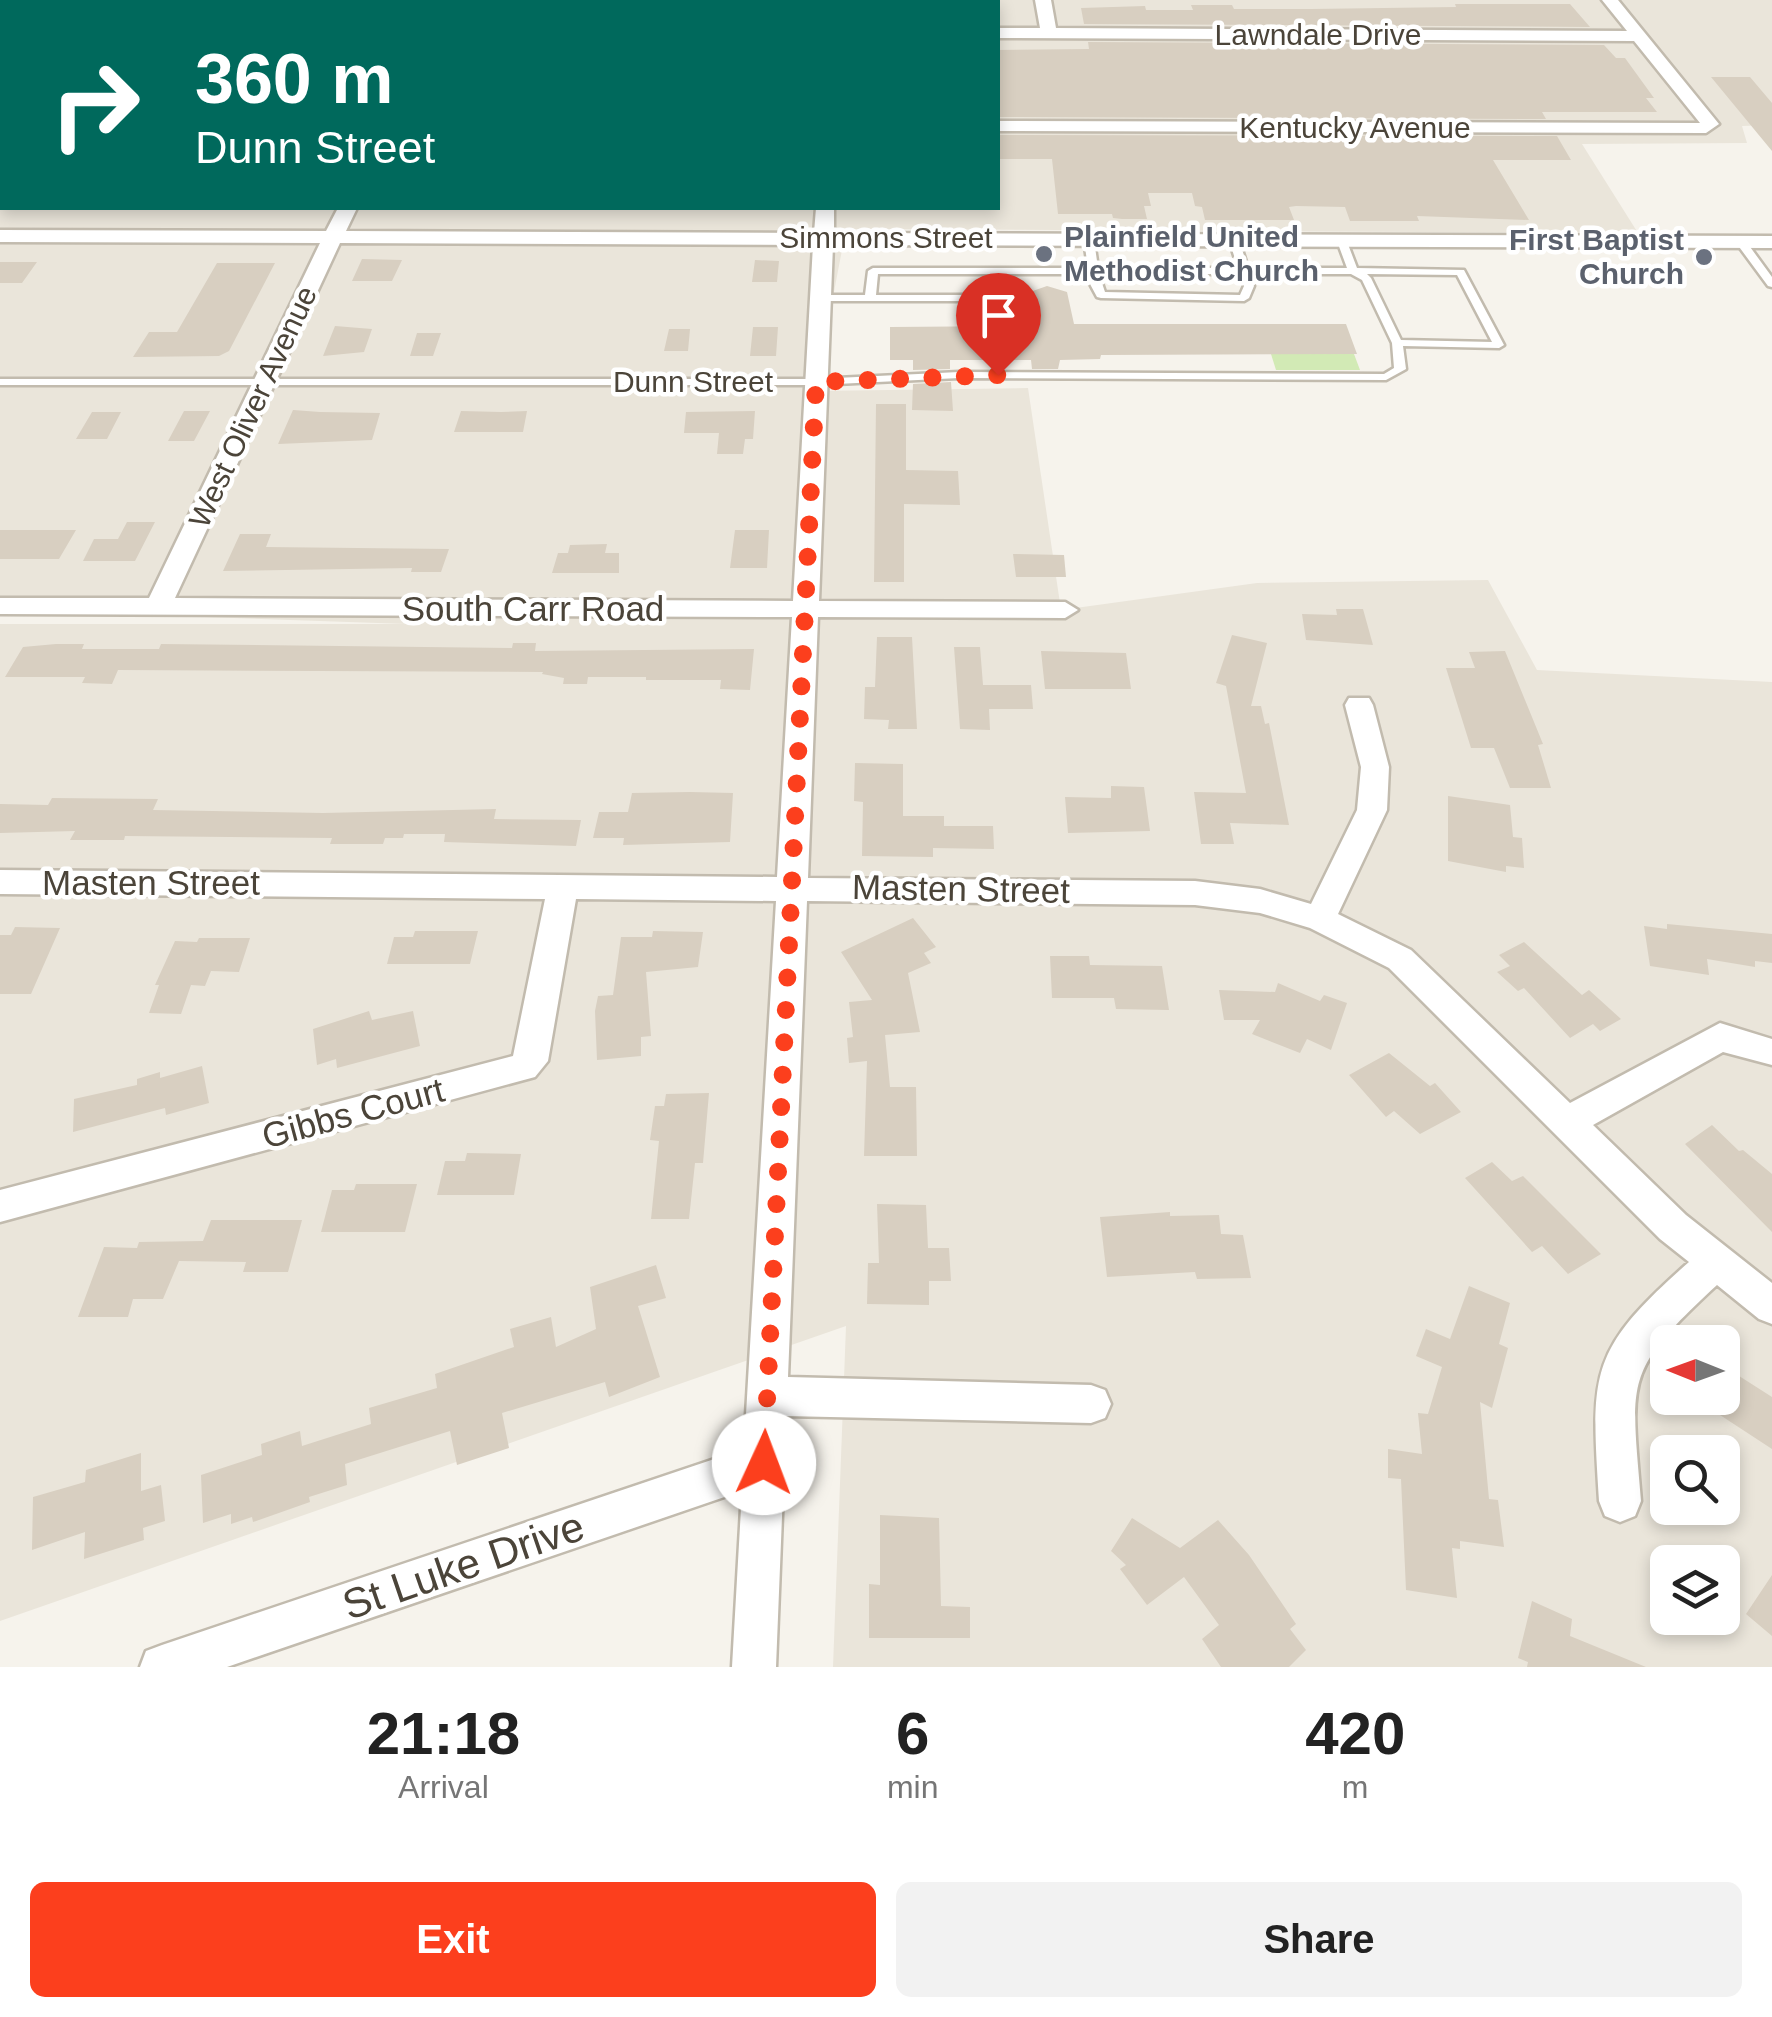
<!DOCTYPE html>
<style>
:root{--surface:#fff;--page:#f2f2f2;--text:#222;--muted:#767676;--accent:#fc3f1d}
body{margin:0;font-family:Helvetica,sans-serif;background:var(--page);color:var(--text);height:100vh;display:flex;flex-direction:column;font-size:38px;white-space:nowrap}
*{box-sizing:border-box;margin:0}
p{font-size:32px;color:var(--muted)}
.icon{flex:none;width:55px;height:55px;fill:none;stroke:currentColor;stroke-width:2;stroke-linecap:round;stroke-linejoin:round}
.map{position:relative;height:1667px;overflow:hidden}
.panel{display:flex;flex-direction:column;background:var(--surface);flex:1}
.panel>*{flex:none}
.guide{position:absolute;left:0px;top:0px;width:1000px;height:210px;box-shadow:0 5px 15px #0003;background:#00695c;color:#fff;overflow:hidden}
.needle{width:65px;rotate:271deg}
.tools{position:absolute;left:1650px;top:1325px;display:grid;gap:20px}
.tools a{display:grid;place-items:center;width:90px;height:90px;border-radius:15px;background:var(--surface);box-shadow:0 5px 15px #0003;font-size:50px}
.pin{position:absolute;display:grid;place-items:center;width:85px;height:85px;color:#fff;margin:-102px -42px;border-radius:50% 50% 50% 0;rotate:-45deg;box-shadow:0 0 10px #0007}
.pin .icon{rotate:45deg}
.me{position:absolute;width:110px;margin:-55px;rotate:2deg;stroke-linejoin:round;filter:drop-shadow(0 0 8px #0008)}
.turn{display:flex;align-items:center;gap:35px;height:210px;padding:0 30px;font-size:45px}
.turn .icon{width:130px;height:130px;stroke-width:2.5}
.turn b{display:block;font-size:70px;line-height:85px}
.eta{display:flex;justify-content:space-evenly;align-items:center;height:170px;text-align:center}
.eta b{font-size:60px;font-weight:700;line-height:70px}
.button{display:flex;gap:20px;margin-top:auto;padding:20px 30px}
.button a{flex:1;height:115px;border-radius:15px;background:var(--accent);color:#fff;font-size:40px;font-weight:700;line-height:115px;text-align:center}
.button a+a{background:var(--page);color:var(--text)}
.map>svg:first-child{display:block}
.residential{fill:#eae5da;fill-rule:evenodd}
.green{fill:#d2eab5}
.building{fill:#d8cfc1}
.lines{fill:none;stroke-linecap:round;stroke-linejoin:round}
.service-casing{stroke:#c2bbae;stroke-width:5}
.minor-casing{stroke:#c2bbae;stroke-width:5}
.service{fill:#fff;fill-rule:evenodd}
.minor{fill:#fff;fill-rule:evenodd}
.route{stroke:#fc3f1d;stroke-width:18;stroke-dasharray:0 32.4}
.worship-dot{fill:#6b7280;stroke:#fff;stroke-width:4}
.labels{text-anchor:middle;stroke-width:9;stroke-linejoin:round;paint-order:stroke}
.far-street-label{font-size:30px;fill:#4b4439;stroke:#fff}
.far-worship-label{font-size:30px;font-weight:bold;fill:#5b616d;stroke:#fff;text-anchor:start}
.street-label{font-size:35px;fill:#4b4439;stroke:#fff}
.near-street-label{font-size:42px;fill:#4b4439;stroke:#fff}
</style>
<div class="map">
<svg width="1772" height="1667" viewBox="0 0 1772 1667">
<rect width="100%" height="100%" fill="#f6f3ec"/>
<!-- residential -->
<path class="residential" d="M0 0H1772V125L1742 126 1747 143 1582 144 1638 233 846 229 815 391 1028 388 1061 610 1257 583 1488 580 1537 670 1772 682V1667H833L846 1326 0 1621V624H407L0 610ZM2 2H998V208H2ZM1668 1342H1722V1398H1668ZM1668 1452H1722V1508H1668ZM1668 1562H1722V1618H1668Z"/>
<!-- green -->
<path class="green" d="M1271 354H1354L1360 370H1276Z"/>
<!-- building -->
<path class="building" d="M1455 4H1570L1590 27 1084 24 1081 8 1145 6 1146 10H1193L1191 5H1232L1234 9H1311L1456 7Z
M1088 42 1604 45 1616 58H1625L1654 98H1646L1657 112H1542L1546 119 998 117V50L1089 49Z
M1711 77H1750L1772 103V151Z
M998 135 1557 136 1571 160H1493L1529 220 1417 216 1419 221H1350L1345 207 1296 206 1289 207 1294 220H1205L1202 207 1195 206 1192 193H1148L1151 206H1144L1147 219H1122L1113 218 1112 214H1058L1052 159H998Z
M362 259 402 260 392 281H352Z
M755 260 779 261 777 282H752Z
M0 262H37L22 283H0Z
M217 263H275L229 351 219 356 133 357 149 332H177Z
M1047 286 1067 292 1074 324H1346L1357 354 1101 355 1100 359 1060 360 1058 369H1032L1031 360H950V369L913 370V360H890V327L1029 326 1027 293Z
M335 326 372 329 364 352 323 356Z
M753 327H778L776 356H750Z
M669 329H690L688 351H664Z
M417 333H441L433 356H410Z
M951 382 953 411 912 410 913 384Z
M876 404H906V470L958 471 960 505 904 504V582H874Z
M293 410 320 412 380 413 372 440 278 444Z
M184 411H210L194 441H168Z
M461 411 501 412 527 411 523 432H454Z
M755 411 753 439H745L743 454H717L719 433H684L686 412Z
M92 412H121L107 439H76Z
M127 522H155L135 561H83L94 539H118Z
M0 530H76L59 559H0Z
M735 530H769L767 568H730Z
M240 534H271L266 547 449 549 441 572H411L412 568 223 571Z
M607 544 605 553H619V573H552L558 553H568L570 545Z
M1013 554 1064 555 1066 577H1016Z
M1336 609H1363L1373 645 1306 640 1302 614 1337 615Z
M1232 635 1267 643 1251 706H1261L1265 724 1269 723 1289 825 1230 823 1234 844H1201L1194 792 1246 793 1226 686 1216 683Z
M877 637H912L917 729H888L889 720 864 719 865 687H875Z
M513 643H536L535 651 754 649 750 690 720 689 721 680H646V677H588L587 684H563L564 678 542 674 543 672 118 670 112 684 82 683 85 677H5L23 647 56 644H84L82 649H159L161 644 512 648Z
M954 647H980L983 685H1031L1033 709H989L990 730 960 729Z
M1041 651 1126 653 1131 689H1045Z
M1505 651 1543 744 1538 745 1551 788H1510L1494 748H1471L1446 668H1475L1469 652Z
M855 763 903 764V816H944V826H993L994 849 933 848V857L862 856 863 802 854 801Z
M1111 786 1144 787 1150 831 1068 833 1065 797 1111 798Z
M690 792 733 793 730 842 623 845 624 838H593L599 812H628L632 793Z
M1448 796 1510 805 1513 837 1522 838 1524 868 1506 866V872L1448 861Z
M52 798 158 799 153 810 323 813 496 809 494 819 581 820 576 846 444 842 445 834H404L403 838H385L383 844H330L332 838 125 836 124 840H70L75 831 0 833V804L48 805Z
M913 918 936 947 924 953 931 963 908 973 920 1032 885 1035 890 1087H916L917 1156H864L867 1061 849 1063 847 1038 853 1037 849 1002 872 1000 841 952Z
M1667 924 1772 934V963L1755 961V967L1707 959 1709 975 1650 966 1644 926 1667 929Z
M15 927 60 928 31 994H0V935H11Z
M415 931H478L470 964H387L394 937H413Z
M653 931 703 932 698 967 646 972 651 1036 641 1037V1056L597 1060 595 1011 598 996 613 995 621 937H652Z
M199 938H250L239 972 211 971 205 986 191 985 181 1014 149 1013 159 985H155L175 941 197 942Z
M1524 942 1582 995 1589 990 1621 1019 1600 1031 1593 1024 1570 1038 1524 988 1518 991 1497 972 1510 966 1499 955Z
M1050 956H1089L1090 965 1162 966 1169 1010 1116 1009 1114 998H1052Z
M1278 983 1320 1001 1324 995 1347 1003 1331 1050 1307 1039 1300 1053 1252 1034 1260 1020H1224L1219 990 1275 992Z
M369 1011 372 1020 413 1011 420 1046 337 1068 336 1059 317 1065 313 1029Z
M1389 1053 1430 1086 1435 1083 1461 1112 1420 1134 1394 1111 1386 1117 1349 1075Z
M202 1066 209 1103 166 1115 165 1108 73 1132 74 1099 137 1085V1079L160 1072V1078Z
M709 1093 703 1163H695L689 1219H651L659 1141 650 1140 655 1106H664L666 1094Z
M1712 1125 1739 1151 1743 1150 1772 1174V1232L1685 1144Z
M467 1153 521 1154 514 1195H437L445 1161H465Z
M1492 1162 1512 1181 1523 1176 1601 1254 1568 1274 1542 1246 1532 1252 1465 1178Z
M356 1184H417L405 1232H321L332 1190H354Z
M877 1204 926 1205 928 1248H949L951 1281H929V1305L867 1304 868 1263H879Z
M1170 1212V1216L1219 1215 1221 1234 1243 1235 1251 1278 1197 1279 1195 1272 1107 1277 1100 1217Z
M211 1220H302L288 1272H243L246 1262 179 1261 163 1299H133L128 1317H78L104 1247 137 1248 139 1242 203 1241Z
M656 1265 666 1298 638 1306 660 1377 609 1397 605 1382 502 1413 509 1448 457 1465 450 1431 345 1464 347 1485 309 1497 310 1502 253 1522 252 1517 231 1524V1514L203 1523 201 1475 262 1455 261 1444 300 1431 302 1446 371 1424 369 1408 437 1388 435 1374 514 1347 510 1329 551 1317 556 1347 596 1329 590 1287Z
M1469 1286 1510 1303 1499 1344 1508 1348 1492 1408 1480 1402 1489 1499 1498 1500 1504 1547 1460 1541V1549L1452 1548 1457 1598 1406 1590 1401 1479 1388 1478V1449L1422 1454 1418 1413 1428 1414 1442 1367 1416 1356 1426 1329 1450 1339Z
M1736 1374 1772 1397V1449L1717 1413Z
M141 1453V1491L161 1485 165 1521 143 1528 144 1540 84 1559 85 1532 32 1550 33 1497 85 1482 86 1470Z
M880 1515 939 1518 941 1606 970 1607V1638H869V1584L880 1585Z
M1132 1518 1180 1548 1218 1520 1249 1555 1296 1624 1290 1629 1306 1650 1289 1667H1221L1202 1639 1219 1625 1184 1577 1147 1605 1120 1569 1126 1565 1111 1551Z
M1772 1575V1636L1746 1614Z
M1532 1601 1572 1619 1570 1636 1646 1667H1527L1528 1662 1518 1658Z"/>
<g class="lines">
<!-- service casing -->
<g class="service-casing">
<path id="service" d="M285 0H293L291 2H283Z
M1089 237 1094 240 1098 268H1238L1229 240 1234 237 1239 240 1248 268H1347L1337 241 1346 239 1357 268 1464 270 1504 345 1499 348 1403 346 1406 369 1386 380 959 378 816 385H0V379H816L959 372 1384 374 1394 368 1392 343 1362 280 1351 274H1250L1254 286 1249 298 1244 301 1101 298 1097 297 1090 284 1089 274H1006L1001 298 996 301H820L815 298 820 295H865L868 271 873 268H1088L1084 240ZM878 274H995L991 295H876ZM1099 274H1240L1244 286 1240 295 1105 292ZM1367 274 1457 275 1492 342 1401 340 1371 278Z
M1737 240H1745L1772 277V287L1768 286 1737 244Z"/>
</g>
<!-- minor casing -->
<g class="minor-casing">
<path id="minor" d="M828 0H844V2H828Z
M1035 0H1051L1056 28 1627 31 1602 0H1618L1719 124 1706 133 998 131V121L1700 123 1634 41 998 38V28H1040Z
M0 120H2V130H0Z
M338 208H357L346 231 814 233 816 208H834V233L1772 236V248L833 245 819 601 1065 602 1078 610 1065 618 818 617 808 878 1195 881 1260 889 1311 904 1357 810 1361 767 1345 705 1349 698H1369L1373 705 1389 767 1387 810 1338 914 1411 950 1570 1103 1720 1023 1772 1039V1065L1723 1052 1593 1125 1686 1215 1772 1283V1324L1759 1319 1717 1285C1623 1372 1631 1378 1641 1501L1635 1516 1620 1522 1605 1516 1599 1501C1591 1372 1588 1351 1689 1262L1660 1239 1389 968 1310 928 1260 913 1195 905 807 901 788 1377 1091 1385 1105 1390 1111 1404 1105 1418 1091 1423 786 1416 776 1667H732L742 1491 227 1667H140L146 1651 162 1645 744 1449 776 901 576 899 548 1061 535 1077 0 1222V1190L513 1056 545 899 0 894V870L777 877 792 617 0 614V598H149L320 243 0 242V230L326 231ZM340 243 813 245 793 601 175 598Z"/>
</g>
<!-- service -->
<use href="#service" class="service"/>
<!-- minor -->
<use href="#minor" class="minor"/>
</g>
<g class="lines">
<!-- route -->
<path class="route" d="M764 1463 816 382 998 375"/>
</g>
<!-- markers -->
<g class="worship-dot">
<circle cx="1044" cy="254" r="10"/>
<circle cx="1704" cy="257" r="10"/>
</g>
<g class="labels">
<!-- far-street labels -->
<g class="far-street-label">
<text x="1318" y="45">Lawndale Drive</text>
<text x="1355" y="138">Kentucky Avenue</text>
<text x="886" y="248">Simmons Street</text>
<text x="693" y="392">Dunn Street</text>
<text transform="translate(253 407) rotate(-65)" y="10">West Oliver Avenue</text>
</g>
<!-- far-worship labels -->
<g class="far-worship-label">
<text x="1064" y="247">Plainfield United<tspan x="1064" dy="34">Methodist Church</tspan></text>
<text x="1684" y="250" text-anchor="end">First Baptist<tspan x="1684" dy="34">Church</tspan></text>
</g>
<!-- street labels -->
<g class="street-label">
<text x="533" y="621">South Carr Road</text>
<text x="151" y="895">Masten Street</text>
<text transform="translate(961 889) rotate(1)" y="12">Masten Street</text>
<text transform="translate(353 1113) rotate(-15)" y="12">Gibbs Court</text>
</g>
<!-- near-street labels -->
<g class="near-street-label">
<text transform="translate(463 1565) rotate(-19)" y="15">St Luke Drive</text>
</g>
</g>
</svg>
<div class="tools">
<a><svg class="needle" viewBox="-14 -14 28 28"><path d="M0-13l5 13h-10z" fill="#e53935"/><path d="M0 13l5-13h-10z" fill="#767676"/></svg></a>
<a><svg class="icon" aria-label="search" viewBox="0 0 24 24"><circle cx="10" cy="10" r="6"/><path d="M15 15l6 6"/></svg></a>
<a><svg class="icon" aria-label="layers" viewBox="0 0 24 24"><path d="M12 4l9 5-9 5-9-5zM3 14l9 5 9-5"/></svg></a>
</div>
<div class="pin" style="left:998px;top:375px;background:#d93025"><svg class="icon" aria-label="arrive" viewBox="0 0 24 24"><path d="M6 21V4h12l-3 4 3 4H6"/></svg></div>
<svg class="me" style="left:764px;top:1463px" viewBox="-20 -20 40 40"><circle r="19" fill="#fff"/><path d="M0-13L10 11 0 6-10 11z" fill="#fc3f1d"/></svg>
<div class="guide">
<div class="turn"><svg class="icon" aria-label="right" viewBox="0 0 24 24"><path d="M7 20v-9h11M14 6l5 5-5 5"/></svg><div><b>360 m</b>Dunn Street</div></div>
</div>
</div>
<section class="panel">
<div class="eta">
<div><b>21:18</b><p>Arrival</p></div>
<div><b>6</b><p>min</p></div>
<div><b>420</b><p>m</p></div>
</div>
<div class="button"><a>Exit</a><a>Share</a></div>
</section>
